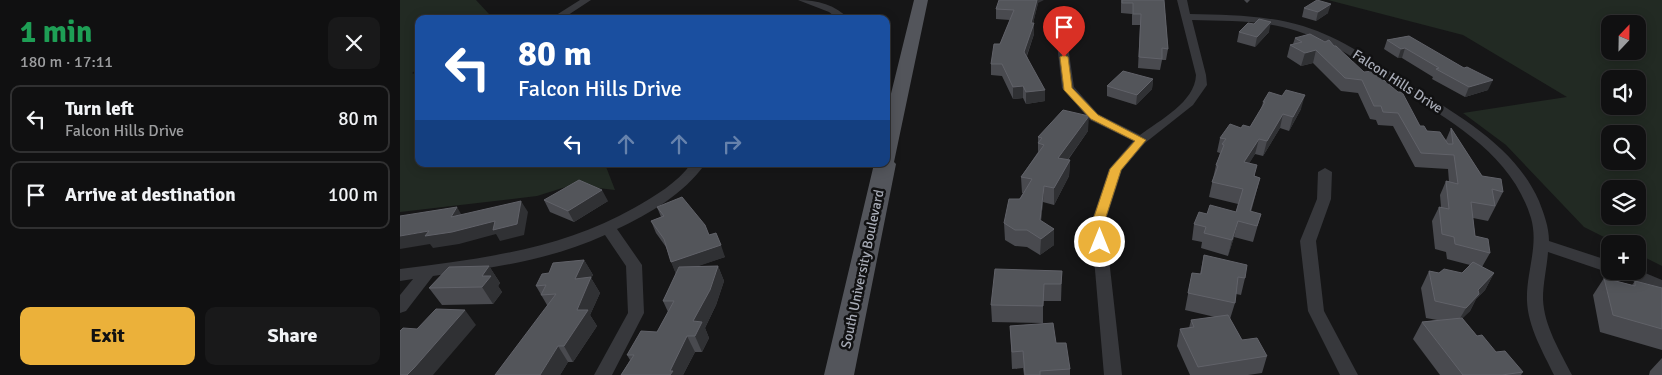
<!DOCTYPE html>
<meta charset="utf-8">
<style>
:root{--surface:#101011;--page:#19191a;--text:#f1f3f6;--muted:#9c9d9f;--line:#303031;--accent:#ebb13a}
body{margin:0;font-family:Signika,sans-serif;background:var(--page);color:var(--text);height:100vh;display:flex;flex-direction:column;font-size:19px;white-space:nowrap}
*{box-sizing:border-box;margin:0}
p{font-size:16px;color:var(--muted)}
.icon{flex:none;width:28px;height:28px;fill:none;stroke:currentColor;stroke-width:2;stroke-linecap:round;stroke-linejoin:round}
.map{position:relative;flex:1;overflow:hidden}
.panel{display:flex;flex-direction:column;background:var(--surface);width:400px}
.panel>*{flex:none}
.banner{position:absolute;left:15px;top:15px;width:475px;height:152px;border-radius:10px;box-shadow:0 2px 12px #0003,0 0 0 1px var(--line);background:#1a4fa0;color:#fff;overflow:hidden}
.needle{width:32px;rotate:22deg}
.fabs{position:absolute;left:1201px;top:15px;display:grid;gap:10px}
.fabs a{display:grid;place-items:center;width:45px;height:45px;border-radius:10px;background:var(--surface);box-shadow:0 2px 12px #0003,0 0 0 1px var(--line);font-size:25px}
.pin{position:absolute;display:grid;place-items:center;width:42px;height:42px;color:#fff;margin:-51px -21px;border-radius:50% 50% 50% 0;rotate:-45deg;box-shadow:0 0 5px #0007}
.pin .icon{rotate:45deg}
.me{position:absolute;width:55px;margin:-28px;rotate:0deg;stroke-linejoin:round;filter:drop-shadow(0 0 4px #0008)}
.turn{display:flex;align-items:center;gap:18px;height:105px;padding:0 20px;font-size:22px}
.turn .icon{width:65px;height:65px;stroke-width:2.5}
.turn b{display:block;font-size:35px;line-height:42px}
.lanes{display:flex;align-items:center;height:48px;padding:0 20px;background:#0003;justify-content:center;gap:25px;direction:ltr}
.lanes .off{opacity:.35}
.round{display:grid;place-items:center;flex:none;width:52px;height:52px;border-radius:10px;background:var(--page)}
.summary{display:flex;align-items:center;justify-content:space-between;height:85px;padding:0 20px}
h1{font-size:30px;font-weight:700;line-height:38px;color:#1e9e55}
.action{display:flex;gap:10px;margin-top:auto;padding:10px 20px}
.action a{flex:1;height:58px;border-radius:10px;background:var(--accent);color:#111;font-size:20px;font-weight:700;line-height:58px;text-align:center}
.action a+a{background:var(--page);color:var(--text)}
ul{padding:0;list-style:none}
li{display:flex;align-items:center;gap:15px;height:68px;margin:0 10px 8px;padding:0 10px;border:2px solid var(--line);border-radius:10px}
li div{flex:1}
li b{display:block;font-size:19px}
li em{font-style:normal}
main{display:flex;flex:1;min-height:0}
.map>svg:first-child{display:block}
.green{fill:#222a23;fill-rule:evenodd}
.lines{fill:none;stroke-linecap:round;stroke-linejoin:round}
.minor{fill:#37383c;fill-rule:evenodd}
.primary{fill:#53555b;fill-rule:evenodd}
.wall{fill:#494a4f}
.shaded-wall{fill:#303134}
.building{fill:#53555a;stroke:#616269}
.route{fill:#ebb13a;stroke:#997326}
.labels{text-anchor:middle;stroke-width:5;stroke-linejoin:round;paint-order:stroke}
.street-label{font-size:14px;fill:#a8acb7;stroke:#111112}
</style>
<main>
<section class="panel">
<div class="summary"><div><h1>1 min</h1><p>180 m · 17:11</p></div><a class="round"><svg class="icon" aria-label="close" viewBox="0 0 24 24"><path d="M6 6l12 12M18 6L6 18"/></svg></a></div>
<ul>
<li><svg class="icon" aria-label="left" viewBox="0 0 24 24"><path d="M17 20v-9H6M10 6l-5 5 5 5"/></svg><div><b>Turn left</b><p>Falcon Hills Drive</p></div><em>80 m</em></li>
<li><svg class="icon" aria-label="arrive" viewBox="0 0 24 24"><path d="M6 21V4h12l-3 4 3 4H6"/></svg><div><b>Arrive at destination</b></div><em>100 m</em></li>
</ul>
<div class="action"><a>Exit</a><a>Share</a></div>
</section>
<div class="map">
<svg width="1262" height="375" viewBox="0 0 1262 375">
<rect width="100%" height="100%" fill="#161617"/>
<!-- green -->
<path class="green" d="M0 0H76L89 14 98 19H19V68L12 73 19 76V164H205L215 190 172 185 137 196 0 212Z
M928 0H1262V266L1238 254V244H1218L1184 227 1106 145 1063 113 1167 97 1063 35ZM1210 24H1238V51H1210ZM1210 79H1238V106H1210ZM1210 134H1238V161H1210ZM1210 189H1238V216H1210Z"/>
<g class="lines">
<!-- minor -->
<path class="minor" d="M180 0H191L162 19H150Z
M398 0C417 0 436 5 449 19H438L429 12Z
M777 0H787L790 14C828 15 866 15 903 26 942 38 975 62 1009 84 1058 116 1114 145 1139 201 1144 214 1149 227 1149 241L1210 261V271H1214H1204L1148 252C1147 267 1143 283 1143 299 1144 326 1160 351 1172 375H1154C1143 352 1128 327 1127 301 1126 272 1139 246 1131 218 1111 153 1052 123 999 88 967 66 935 43 897 31 863 20 827 21 792 20L806 75 807 85 793 105 745 143 722 170 705 223 722 375H704L691 223 709 169 733 141 690 120 662 88 655 26 665 13H671L673 15 665 26 674 87 698 114 740 135C760 120 795 102 796 75Z
M291 164H305C284 194 249 214 217 229L242 265 244 313 212 375H194L228 313 226 266 205 235C151 260 91 268 33 276L6 311 0 313V295L13 279 0 281V269C81 259 162 249 234 208 255 196 277 183 291 164Z
M925 168 932 172 931 199 916 241 924 311 958 375H940L908 311 900 241 917 199 918 172Z
M1238 270 1262 280V293L1218 275 1216 271Z"/>
<!-- primary -->
<path class="primary" d="M514 0H528L494 162 496 164 454 375H424L474 164H486V114Z"/>
</g>
<!-- wall -->
<path class="wall" d="M721 0H764L768 49 766 60H762L760 70 738 68 740 25H732V14L721 13Z
M831 0H850L847 3 844 0Z
M638 3 633 23 634 34 627 56 645 101 626 104 623 98 613 99 602 76 591 75V64L600 44 610 20 596 19V9Z
M904 8 928 13 916 21 902 17Z
M839 32H869L855 47 837 42Z
M1009 36 1088 90 1065 97 1032 79 1033 77 1002 58H998L984 49 987 40Z
M895 38 934 46 1020 126 1027 131 1046 140 1051 128 1082 176 1103 192 1088 221 1073 218 1075 236 1090 253 1082 267 1094 273 1085 290 1076 299 1070 311 1062 318 1077 336 1096 352 1123 372 1121 375H1040L1013 339 1022 322 1037 320 1026 318 1021 288 1029 271 1039 273H1062L1070 265 1047 259 1046 252 1035 249 1032 221 1039 207H1041L1040 195 1046 181 1049 182 1048 169 1015 167 993 126 978 125 976 120 970 119 958 93 941 91 913 63 901 66 887 57 890 45 893 44Z
M753 79 752 89 736 105 707 96V86Z
M863 102 901 109 889 131 880 128 863 156 855 154 849 163 855 176 860 178 851 212 861 214 853 242 834 237 828 256 801 248 802 242 792 240 794 224 807 214 836 212 838 204 809 197 816 165 820 153 817 152 820 138 841 128 850 127 861 109Z
M688 131 668 160H670L669 176 654 205 643 202 641 221 654 229V245L640 255 627 247 615 246 605 240 604 223 623 193H622L621 177 638 152V137Z
M144 200 208 201 174 222 150 212Z
M257 207 309 235 325 257 297 266H318L324 281 316 305 305 328 309 338 302 352H295L283 375H221L230 360 227 355 257 332 268 312 263 301 276 274 266 247 256 233 251 221 261 217Z
M804 255 845 278 841 295 836 294 835 303 830 319 842 340 867 356 862 373 848 375H790L777 346 780 329 789 328 791 320 815 317 785 310 792 273 800 274Z
M184 260 193 275 191 278 200 293 190 315 197 326 173 362H168L160 375 147 305 136 286 149 273Z
M89 266 100 283 98 286 102 292 93 304 42 305 29 288Z
M662 271 661 301H643V323L592 322 591 305Z
M1204 278 1232 285 1235 281 1262 329V350L1200 332 1193 295Z
M610 326 670 369V375H624L623 368 612 369Z
M1262 358V375H1249L1250 371Z"/>
<!-- shaded-wall -->
<path class="shaded-wall" d="M637 0H644L638 3 631 32 634 23V34L624 63V52Z
M931 4 928 13 916 21 918 12Z
M871 22 869 32 855 47 857 37Z
M1005 48 1002 58H998L1001 49Z
M916 50 913 63 901 66 905 53Z
M753 79 752 89 736 105 737 95Z
M1093 80 1088 90 1065 97 1069 87Z
M623 86V98L613 99V87Z
M645 90V101L626 104V92Z
M905 95 901 109 889 131 893 117Z
M883 114 880 128 863 156 867 141Z
M689 116 688 131 658 173V158Z
M859 139 855 154 841 177 844 162Z
M670 160 669 176 654 205V188Z
M644 186 643 202 639 237 640 220Z
M202 190 208 201 174 222 168 211Z
M121 201 128 212 124 235 100 241 96 234 59 244 33 248 30 244 0 249V236L95 221Z
M57 207 64 219 51 217Z
M838 221 834 237 828 256 832 240Z
M654 229V245L640 255 641 239Z
M321 245 325 257 276 274 271 262Z
M184 260 193 275 191 278 200 293 190 315 197 326 173 362 164 346 177 310 175 279Z
M89 266 100 283 98 286 102 292 93 304 82 287V276Z
M318 266 324 281 316 305 305 328 309 338 302 352 295 336 293 321Z
M1094 273 1085 290 1076 299 1070 311 1056 325 1066 308 1078 290Z
M65 310 76 325 33 375H7Z
M287 336 295 352 283 375H270V371Z
M158 346 168 362 160 375H140Z"/>
<!-- building -->
<path class="building" d="M599 0H637L631 23H634L624 52 645 90 626 92 623 86 613 87 602 64H591L594 44H600L614 10 596 9Z
M722 0H764L768 49 762 48V59L739 57 741 14H733V3H722Z
M917 0 931 4 918 12 904 8Z
M859 19 871 22 857 37 839 32 848 23 854 24Z
M910 34 925 42 929 40 934 46H936L964 72 973 71 998 92H1002L1020 126H1024L1027 131 1040 132 1048 144H1053L1051 128 1082 176 1101 179 1103 192 1092 189 1095 206 1071 202 1075 236 1088 239 1090 253 1055 244 1054 237 1042 234 1039 207 1049 209 1046 181 1058 184 1054 155 1021 153 998 113 983 112 981 106H974L962 80 945 78 916 50 905 53 890 45 902 42 895 38Z
M1009 36 1064 68 1067 67 1093 80 1069 87 1036 69 1039 68 1005 48 1001 49 987 40Z
M723 71 753 79 737 95 707 86Z
M886 90 905 95 893 117 883 114 867 141 859 139 844 162 857 165 854 176 860 178 850 211 861 214 857 226 838 221 832 240 804 233 806 227 794 224 799 212 807 214 810 205 836 212 843 189 812 182 818 166 816 165 824 145 822 144 826 139 820 138 830 124 841 128 843 125 850 127 865 102H863L869 92 882 96Z
M663 110 689 116 658 158 670 160 654 188 644 186 640 220 654 229 641 239 627 230H615L604 223 609 199H620L632 179 621 177 644 145 638 143 642 138 638 137Z
M179 180 202 190 168 211 144 200Z
M282 197 305 225 309 235 316 233 321 245 271 262 264 239 251 221 264 216 257 207Z
M121 201 117 224 93 230 95 221 52 232 25 236 29 231 0 236V216L57 207 51 217Z
M804 255 847 265 845 278 838 277 835 303 788 293 792 273 801 274Z
M184 260 175 279 191 277 177 310H188L164 346H158L140 375H95L156 294 141 295 146 285 136 286 142 274 149 273 153 263Z
M1073 262 1094 273 1078 290 1079 294 1066 308 1035 301 1029 271 1039 273 1044 269 1062 273Z
M89 266 82 276H91L82 287 29 288 49 267Z
M318 266 310 290 293 321 302 322 295 336H287L270 371H273L270 375H221L234 355H227L241 331 257 332 274 301H263L279 267Z
M595 269 662 271 661 284H644L643 306 591 305Z
M1204 278 1235 286V281L1262 288V329L1213 315Z
M36 309 65 310 14 368 7 375H0V331L3 328 17 329Z
M828 315 842 340 857 338 867 356 798 367 780 329 794 327 791 320Z
M1062 318 1077 336 1082 335 1096 352 1105 351 1123 372 1102 375H1063L1022 322Z
M653 323 656 343H666L670 369 640 371V375H625L623 351 612 352 610 326Z"/>
<!-- route -->
<path class="route" d="M664 55 668 57 672 88 698 115 746 140 721 170 704 223 706 242 700 246 694 242 692 223 710 169 735 141 691 119 664 90 660 57Z"/>
<g class="labels">
<!-- street labels -->
<g class="street-label">
<text transform="translate(998 81) rotate(33)" y="5">Falcon Hills Drive</text>
<text transform="translate(462 269) rotate(-78)" y="5">South University Boulevard</text>
</g>
</g>
</svg>
<div class="fabs">
<a><svg class="needle" viewBox="-14 -14 28 28"><path d="M0-13l5 13h-10z" fill="#e53935"/><path d="M0 13l5-13h-10z" fill="#9c9d9f"/></svg></a>
<a><svg class="icon" aria-label="sound" viewBox="0 0 24 24"><path d="M4 9h4l5-4v14l-5-4H4zM17 9q2 3 0 6"/></svg></a>
<a><svg class="icon" aria-label="search" viewBox="0 0 24 24"><circle cx="10" cy="10" r="6"/><path d="M15 15l6 6"/></svg></a>
<a><svg class="icon" aria-label="layers" viewBox="0 0 24 24"><path d="M12 4l9 5-9 5-9-5zM3 14l9 5 9-5"/></svg></a>
<a>+</a>
</div>
<div class="pin" style="left:664px;top:57px;background:#d93025"><svg class="icon" aria-label="arrive" viewBox="0 0 24 24"><path d="M6 21V4h12l-3 4 3 4H6"/></svg></div>
<svg class="me" style="left:700px;top:242px" viewBox="-20 -20 40 40"><circle r="17" fill="#ebb13a" stroke="#fff" stroke-width="3"/><path d="M0-11L8 9 0 5-8 9z" fill="#fff"/></svg>
<div class="banner">
<div class="turn"><svg class="icon" aria-label="left" viewBox="0 0 24 24"><path d="M17 20v-9H6M10 6l-5 5 5 5"/></svg><div><b>80 m</b>Falcon Hills Drive</div></div>
<div class="lanes"><svg class="icon" aria-label="left" viewBox="0 0 24 24"><path d="M17 20v-9H6M10 6l-5 5 5 5"/></svg><svg class="icon off" aria-label="ahead" viewBox="0 0 24 24"><path d="M12 20V5M6 11l6-6 6 6"/></svg><svg class="icon off" aria-label="ahead" viewBox="0 0 24 24"><path d="M12 20V5M6 11l6-6 6 6"/></svg><svg class="icon off" aria-label="right" viewBox="0 0 24 24"><path d="M7 20v-9h11M14 6l5 5-5 5"/></svg></div>
</div>
</div>
</main>
